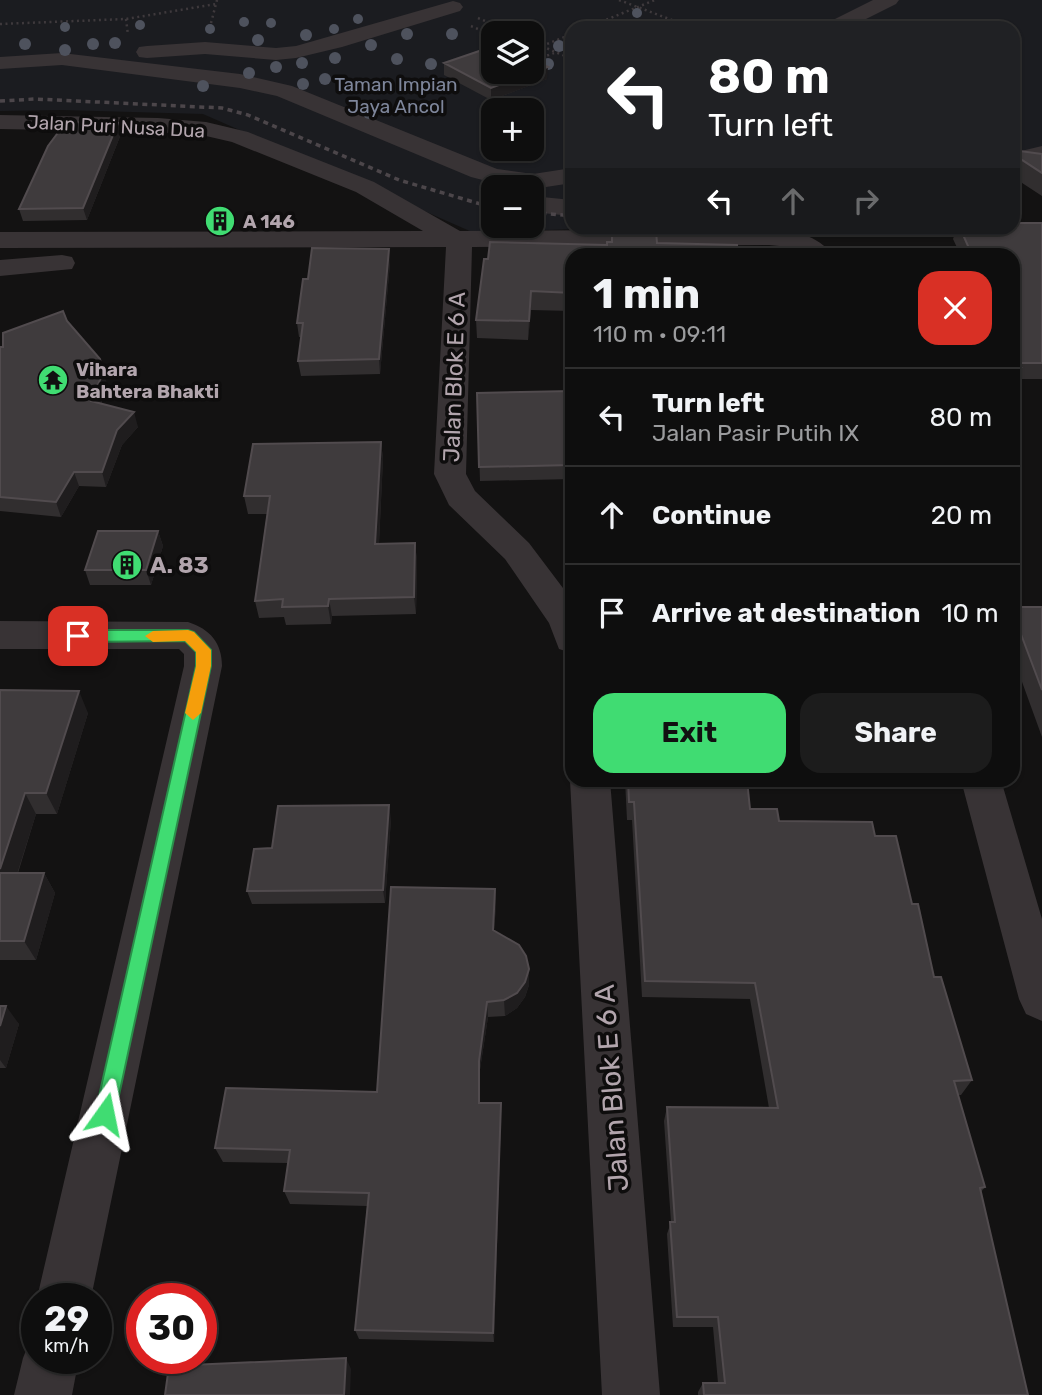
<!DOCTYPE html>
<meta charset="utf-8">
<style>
:root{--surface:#0e0e0e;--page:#1c1c1c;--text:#f1f3f6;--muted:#9b9c9e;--line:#2e2e2e;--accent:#40dc72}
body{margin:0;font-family:Rubik,sans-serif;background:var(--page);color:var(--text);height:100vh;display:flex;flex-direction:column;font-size:26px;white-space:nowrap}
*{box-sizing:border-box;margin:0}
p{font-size:23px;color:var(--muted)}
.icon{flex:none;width:38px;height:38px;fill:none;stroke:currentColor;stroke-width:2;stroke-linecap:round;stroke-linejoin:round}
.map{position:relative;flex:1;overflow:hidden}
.details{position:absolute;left:565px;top:248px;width:455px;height:539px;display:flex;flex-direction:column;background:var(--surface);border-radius:21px;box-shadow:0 2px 5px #0004,0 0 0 2px var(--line)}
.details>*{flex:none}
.hud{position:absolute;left:565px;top:21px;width:455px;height:214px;border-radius:21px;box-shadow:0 2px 5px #0004,0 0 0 2px var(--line);background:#202124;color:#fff;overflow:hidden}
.tools{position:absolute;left:481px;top:21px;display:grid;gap:14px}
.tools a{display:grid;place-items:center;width:63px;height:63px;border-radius:14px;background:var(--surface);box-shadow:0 2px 5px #0004,0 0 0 2px var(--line);font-size:35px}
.speed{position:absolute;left:21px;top:1283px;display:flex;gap:14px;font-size:35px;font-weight:700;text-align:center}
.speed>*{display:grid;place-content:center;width:91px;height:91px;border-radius:50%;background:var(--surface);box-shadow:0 2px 5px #0004,0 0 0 2px var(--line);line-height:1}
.speed small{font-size:18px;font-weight:400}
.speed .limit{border:10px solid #d22;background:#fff;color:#111}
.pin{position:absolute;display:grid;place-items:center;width:60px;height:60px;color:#fff;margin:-30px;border-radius:14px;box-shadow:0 4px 10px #0006}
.me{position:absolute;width:77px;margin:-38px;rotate:12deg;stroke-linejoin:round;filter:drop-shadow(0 0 5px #0008)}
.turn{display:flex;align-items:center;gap:24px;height:147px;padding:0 28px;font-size:32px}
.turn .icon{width:91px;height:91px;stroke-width:2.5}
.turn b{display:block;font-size:49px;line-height:60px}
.lanes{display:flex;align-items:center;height:66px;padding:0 28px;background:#0003;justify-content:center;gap:35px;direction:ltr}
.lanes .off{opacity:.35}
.round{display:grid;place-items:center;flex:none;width:74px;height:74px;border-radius:21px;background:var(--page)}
.head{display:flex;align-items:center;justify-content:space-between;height:119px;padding:0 28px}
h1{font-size:42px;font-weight:700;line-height:52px}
.button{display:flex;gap:14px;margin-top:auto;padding:14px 28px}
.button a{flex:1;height:80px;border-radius:21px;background:var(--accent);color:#111;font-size:28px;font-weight:700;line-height:80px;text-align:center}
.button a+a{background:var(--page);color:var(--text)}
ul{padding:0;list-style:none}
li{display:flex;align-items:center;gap:21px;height:98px;padding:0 28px;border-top:2px solid var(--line)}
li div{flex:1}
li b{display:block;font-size:26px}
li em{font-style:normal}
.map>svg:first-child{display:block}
.green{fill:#1b1c20;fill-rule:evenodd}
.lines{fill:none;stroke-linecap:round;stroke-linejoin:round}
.path{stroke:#3e393c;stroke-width:2.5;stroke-dasharray:2 3.5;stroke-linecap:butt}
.minor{fill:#383335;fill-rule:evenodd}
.rail{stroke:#4c464a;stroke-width:3.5;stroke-dasharray:5 4.5;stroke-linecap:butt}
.tree{fill:#4e525d}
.wall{fill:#312e2f}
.shaded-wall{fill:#1f1d1e}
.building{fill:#3f3b3d;stroke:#514b4e;stroke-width:2}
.route{fill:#40dc72;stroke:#2a8f4a;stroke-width:2}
.slow{fill:#f59e0b}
.labels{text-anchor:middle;stroke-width:7;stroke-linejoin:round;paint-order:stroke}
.far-park-label{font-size:19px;fill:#7e869b;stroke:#0e0d0d}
.far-street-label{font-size:19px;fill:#b2a5ad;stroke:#0e0d0d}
.far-poi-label{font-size:19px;font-weight:bold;fill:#b2a5ad;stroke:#0e0d0d;text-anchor:start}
.street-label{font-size:23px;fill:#b2a5ad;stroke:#0e0d0d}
.poi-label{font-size:23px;font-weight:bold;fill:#b2a5ad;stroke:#0e0d0d;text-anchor:start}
.near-street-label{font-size:28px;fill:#b2a5ad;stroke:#0e0d0d}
</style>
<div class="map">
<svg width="1042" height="1395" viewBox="0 0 1042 1395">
<rect width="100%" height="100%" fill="#131212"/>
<!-- green -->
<path class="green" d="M0 0H1042V162L1013 166V28H572V228H618L472 232 203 114 61 110 0 111ZM494 33H532V72H494ZM494 110H532V149H494ZM494 187H532V226H494Z"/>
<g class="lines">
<!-- path -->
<path class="path" d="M619 0 693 28
M478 18 513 33
M126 19 128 35
M211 23 217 0
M0 24 126 19 216 4
M471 26 494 36
M586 28 655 0
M532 42 572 59
M542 46 572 34
M532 52 543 57 554 53"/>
<!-- minor -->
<path class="minor" d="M873 0H899L896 4 848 28H822L825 24Z
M453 1 460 3 463 7 460 11 342 47 296 58 276 60 205 54 147 58 139 57 136 52 139 47 147 46 205 42 276 48 296 46Z
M62 53 240 74 292 86 497 169 533 174 572 168V183L533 189 506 186 471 177 277 96 240 88 62 65 0 69V57Z
M0 115 158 118 206 122 248 132 374 182 460 231 769 229C793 231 818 234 833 256H804L789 247 769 245 472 247 466 474 475 491 529 543 572 600V653L559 649 549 623 505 559 449 505 434 474 446 247 0 248V232L423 231 356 192 232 142 206 136 158 132 0 129Z
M1042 146V160L1013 168V153Z
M532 196 572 200V216L532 212Z
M62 255 72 257 75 263 72 269 0 276V260Z
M0 621 188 622C210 629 222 643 222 666L91 1298H37L184 666V654L179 649H0Z
M572 775V780H610L660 1395H602L570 780Z
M961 780H1001L1042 919V1021L1026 1014 1019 999Z
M37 1336V1358H79L72 1395H14L23 1358 31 1338Z"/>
<!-- rail -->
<path class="rail" d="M0 101 35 99 222 108 248 115 399 180 494 208
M532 212 572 216"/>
</g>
<!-- trees -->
<g class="tree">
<circle cx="637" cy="13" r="5"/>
<circle cx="358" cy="19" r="5"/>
<circle cx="244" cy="22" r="5"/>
<circle cx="271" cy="23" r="5"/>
<circle cx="140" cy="25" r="5"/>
<circle cx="65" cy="27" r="5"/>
<circle cx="210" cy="29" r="5"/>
<circle cx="334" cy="29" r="5"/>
<circle cx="407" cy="34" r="6"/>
<circle cx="452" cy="34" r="6"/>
<circle cx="306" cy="35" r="6"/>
<circle cx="258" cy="40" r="6"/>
<circle cx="115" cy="43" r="6"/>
<circle cx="25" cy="44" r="6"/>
<circle cx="93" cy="44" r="6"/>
<circle cx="371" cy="45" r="6"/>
<circle cx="559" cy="46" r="6"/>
<circle cx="65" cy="50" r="6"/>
<circle cx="335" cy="58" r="6"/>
<circle cx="397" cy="59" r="6"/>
<circle cx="302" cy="63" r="6"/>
<circle cx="431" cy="64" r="6"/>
<circle cx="548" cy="64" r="6"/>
<circle cx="276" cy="67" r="6"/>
<circle cx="249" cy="73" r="6"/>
<circle cx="325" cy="79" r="6"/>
<circle cx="303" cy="84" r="6"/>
<circle cx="203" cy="86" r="6"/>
<circle cx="369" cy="113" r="6"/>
</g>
<!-- wall -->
<path class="wall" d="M444 63 547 79 491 100 444 75Z
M121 134 87 220 23 221 19 209Z
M1013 150 1042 154V196L1013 177Z
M1042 223V379H1016L1015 383H1013V256H961L953 239 957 228H1013Z
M612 231H656L657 243 737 245 738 256H572V311L531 310 528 340 477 338 476 320 484 259H488L490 242 606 245 607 242H611Z
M390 263 380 374 301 376 298 361 301 337H299L297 323 308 279Z
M67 321 108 387 101 404 138 427 122 445 106 487 79 486 61 517 0 511V347H3Z
M572 391V479L480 481 477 393Z
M381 442 383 459 379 544 415 543 417 561 416 614 332 616 331 624 286 625 284 617 259 618 255 601 267 514H248L244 496Z
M158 531 163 546 151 585H90L85 570Z
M1013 607H1042V737L1013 657Z
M0 690 88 713 57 814H36L18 873H44L55 893 36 960H0Z
M625 780H747L750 809 779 821 875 836 912 904 934 977 972 1080 961 1095H958L985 1187 981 1192 1028 1395H698V1392L703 1383H718L713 1327H673L667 1234 671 1222 664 1121 667 1107 769 1108 750 999 642 997 632 820H627Z
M391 819 385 903 252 904 247 891 272 848Z
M495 889 496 906 494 930 529 985 525 997 517 1008 505 1016 488 1017 479 1076 480 1103 501 1117 494 1342 359 1339 355 1330 367 1206 290 1204 284 1191 288 1163 223 1162 215 1148 377 1092Z
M0 1006 19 1024 6 1068H0Z"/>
<!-- shaded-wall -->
<path class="shaded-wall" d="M548 67 547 79 491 100V88Z
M118 123 121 134 87 220 83 208Z
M389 249 390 263 380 374 379 359Z
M531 291V310L528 340 529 321Z
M100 359 108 387 95 416 91 401Z
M134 412 138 427 122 445 106 487 102 472 117 430Z
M381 442 383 459 378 562 375 544Z
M74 472 79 486 61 517 56 502Z
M158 531 163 546 151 585 146 570Z
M415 543 417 561 416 614 414 597Z
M329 599 332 616 331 624 328 606Z
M79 691 88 713 57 814 46 793Z
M25 793 36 814 11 893 0 874V869Z
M389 805 391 819 385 903 383 890Z
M44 873 55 893 36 960 24 941Z
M495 889 496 906 493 946V930Z
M529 969V985L525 997 517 1008 505 1016 504 1000Z
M487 1002 488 1017 479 1076 480 1117 479 1061Z
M6 1006 19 1024 6 1068 0 1060V1026Z
M501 1103V1117L494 1342 493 1333Z
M346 1358 351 1369 350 1395H344Z"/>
<!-- building -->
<path class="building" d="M494 46V72H532V60L548 67 491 88 444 63Z
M66 122 118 123 83 208 19 209 48 146Z
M1013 150 1042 154V173L1013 154Z
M1013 223H1042V363H1019L1021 367H1013V256L972 255 960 228H1013Z
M630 230 656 231 657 243 737 245 738 256H572V293L531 291 529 321 476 320 484 259H488L490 242 607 245V242H612V231Z
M312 248 389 249 379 359 298 361 303 323H297L303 279H308Z
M63 311 67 321 100 359 103 373 91 401 134 412 117 430 102 472H74L56 502 0 497V347H3V333Z
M572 391V465L479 467 477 393Z
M381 442 375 544 415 543 414 597 329 599 328 606 282 607 283 599 255 601 270 496H244L253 444Z
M98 531H158L146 570H85Z
M1013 607H1042V690L1013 613Z
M0 690 79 691 46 793H25L0 869Z
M628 780H747L750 809H777L779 821 872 822 875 836H896L912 904H918L934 977H941L972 1080 954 1081 985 1187 980 1188 1028 1395H704L703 1383H725L718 1317H677L670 1222H675L667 1107 778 1108 755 983 645 981 634 802H629Z
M389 805 383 890 247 891 254 849 272 848 278 806Z
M0 873H44L24 941H0Z
M391 887 495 889 493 930 519 945 526 956 529 969 525 982 517 993 504 1000 487 1002 479 1061V1103H501L493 1333 355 1330 369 1193 284 1191 290 1150 215 1148 226 1088 377 1092Z
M0 1006H6L0 1026Z
M346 1358 344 1395H165L169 1366Z"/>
<!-- route -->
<path class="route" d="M78 630H188L194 632 211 650V666L115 1114 112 1121 105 1124 98 1121 95 1114 196 666V652L185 641 78 642 71 636Z"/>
<!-- slow -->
<path class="slow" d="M188 630 194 632 211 650V666L201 713 193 720 185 713 196 666V652L185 641 153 642 145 636 153 631Z"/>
<!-- icons -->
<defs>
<g id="building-disc" transform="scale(1.575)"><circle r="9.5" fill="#40dc72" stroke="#0e0d0d"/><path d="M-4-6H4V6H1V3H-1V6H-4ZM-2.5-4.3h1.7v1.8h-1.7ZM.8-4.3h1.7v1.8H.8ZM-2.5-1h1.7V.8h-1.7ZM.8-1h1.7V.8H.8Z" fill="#111"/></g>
<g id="temple-disc" transform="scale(1.575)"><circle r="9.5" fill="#40dc72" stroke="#0e0d0d"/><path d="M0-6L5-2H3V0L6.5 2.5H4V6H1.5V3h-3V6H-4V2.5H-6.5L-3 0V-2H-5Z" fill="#111"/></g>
</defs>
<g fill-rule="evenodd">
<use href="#building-disc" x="220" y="221"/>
<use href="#temple-disc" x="53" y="380"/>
<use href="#building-disc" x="127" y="565"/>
</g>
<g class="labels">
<!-- far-park labels -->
<g class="far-park-label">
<text x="396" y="91">Taman Impian<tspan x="396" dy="22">Jaya Ancol</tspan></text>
</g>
<!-- far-street labels -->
<g class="far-street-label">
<text transform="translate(116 126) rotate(3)" y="7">Jalan Puri Nusa Dua</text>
</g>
<!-- far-poi labels -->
<g class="far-poi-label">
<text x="243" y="228">A 146</text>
<text x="76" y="376">Vihara<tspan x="76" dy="22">Bahtera Bhakti</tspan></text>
</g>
<!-- street labels -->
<g class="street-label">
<text transform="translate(454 377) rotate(-88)" y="8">Jalan Blok E 6 A</text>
</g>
<!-- poi labels -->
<g class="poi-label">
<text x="150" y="573">A. 83</text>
</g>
<!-- near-street labels -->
<g class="near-street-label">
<text transform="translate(611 1088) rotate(-94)" y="10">Jalan Blok E 6 A</text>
</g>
</g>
</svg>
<div class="tools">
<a><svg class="icon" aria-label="layers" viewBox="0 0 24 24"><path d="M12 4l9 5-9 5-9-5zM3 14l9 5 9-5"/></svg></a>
<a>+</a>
<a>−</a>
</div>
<div class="speed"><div>29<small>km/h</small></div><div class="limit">30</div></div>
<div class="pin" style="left:78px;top:636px;background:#d93025"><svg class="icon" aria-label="arrive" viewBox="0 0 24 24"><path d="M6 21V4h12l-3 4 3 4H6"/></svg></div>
<svg class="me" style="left:105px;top:1114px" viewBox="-20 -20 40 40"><path d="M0-17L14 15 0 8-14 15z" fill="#40dc72" stroke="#fff" stroke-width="4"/></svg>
<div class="hud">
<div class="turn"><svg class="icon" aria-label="left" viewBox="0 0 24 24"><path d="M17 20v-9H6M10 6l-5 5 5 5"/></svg><div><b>80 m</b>Turn left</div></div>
<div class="lanes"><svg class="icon" aria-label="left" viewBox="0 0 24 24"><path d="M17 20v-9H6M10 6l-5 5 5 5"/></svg><svg class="icon off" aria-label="ahead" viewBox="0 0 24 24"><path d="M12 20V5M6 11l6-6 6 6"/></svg><svg class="icon off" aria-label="right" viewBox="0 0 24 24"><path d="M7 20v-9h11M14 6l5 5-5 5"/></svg></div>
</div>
<section class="details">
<div class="head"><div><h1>1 min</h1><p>110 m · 09:11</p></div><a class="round" style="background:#d93025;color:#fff"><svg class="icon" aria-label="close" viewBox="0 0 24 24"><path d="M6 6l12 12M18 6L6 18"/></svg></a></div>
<ul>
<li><svg class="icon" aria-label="left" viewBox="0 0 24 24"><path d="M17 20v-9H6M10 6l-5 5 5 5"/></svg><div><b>Turn left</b><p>Jalan Pasir Putih IX</p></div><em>80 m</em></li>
<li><svg class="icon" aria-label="ahead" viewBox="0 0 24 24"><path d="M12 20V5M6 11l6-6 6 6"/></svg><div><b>Continue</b></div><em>20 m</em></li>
<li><svg class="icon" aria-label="arrive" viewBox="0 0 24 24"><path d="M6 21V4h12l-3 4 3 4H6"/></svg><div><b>Arrive at destination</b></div><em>10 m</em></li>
</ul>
<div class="button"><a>Exit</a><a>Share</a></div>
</section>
</div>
